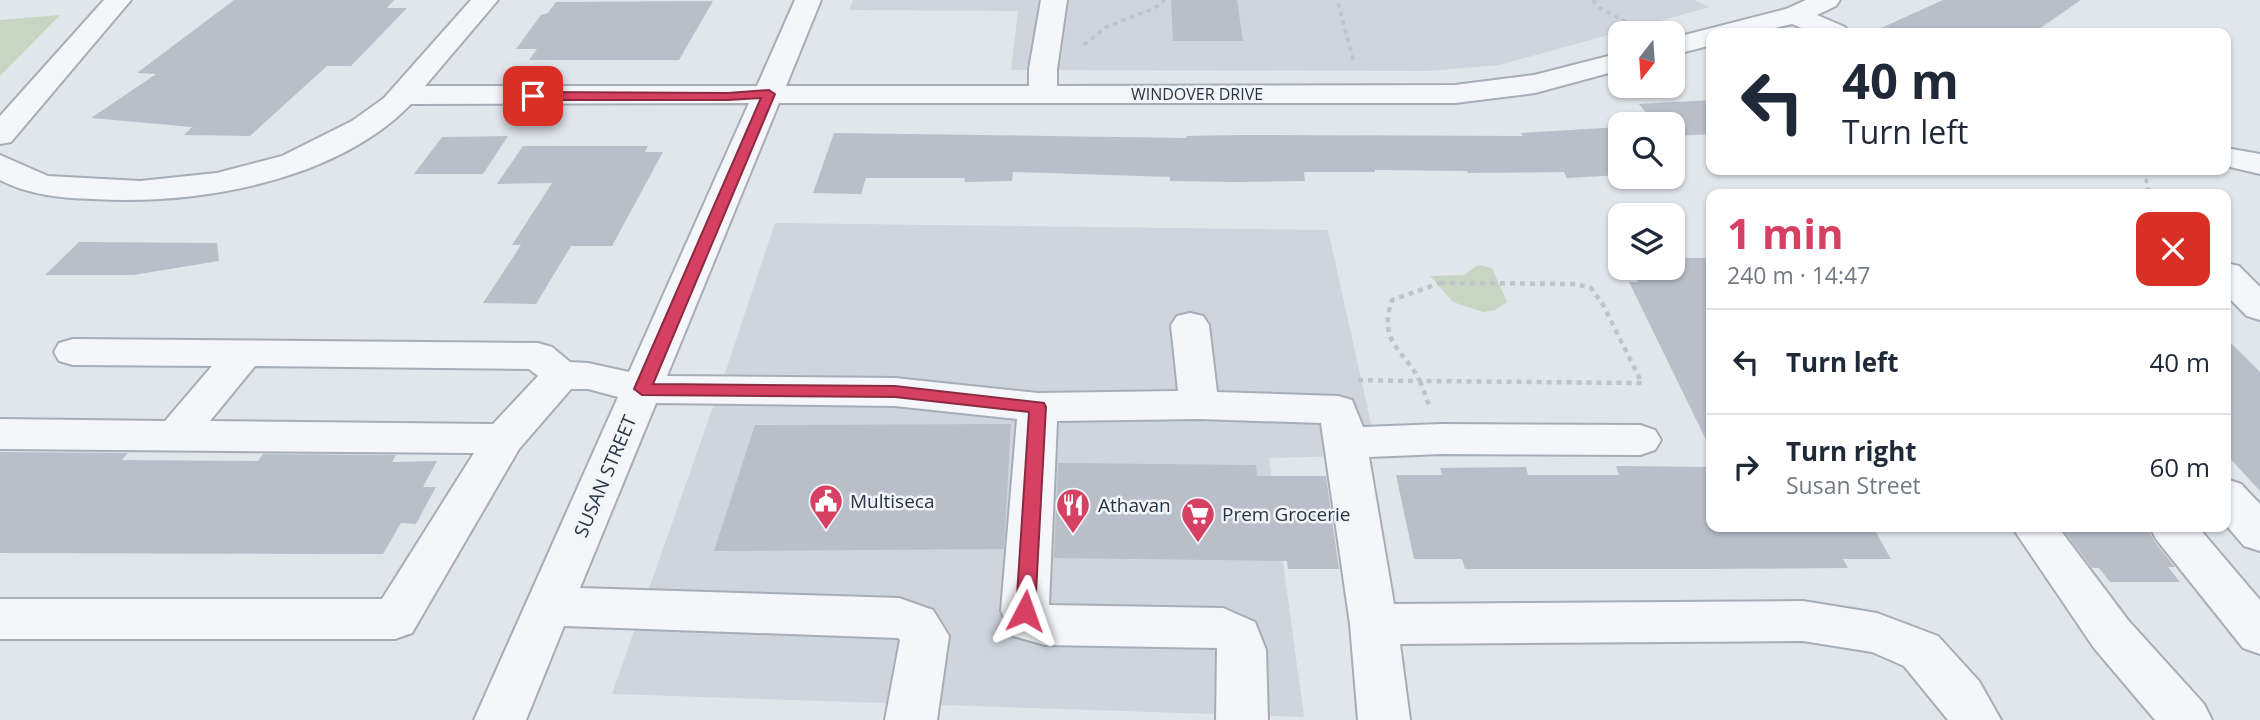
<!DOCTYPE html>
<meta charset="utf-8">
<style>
:root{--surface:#fff;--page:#f6f6f7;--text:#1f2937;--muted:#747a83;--line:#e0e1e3;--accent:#d64063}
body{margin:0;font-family:"Open Sans",sans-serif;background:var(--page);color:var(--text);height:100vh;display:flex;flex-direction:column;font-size:26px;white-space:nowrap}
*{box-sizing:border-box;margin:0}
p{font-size:23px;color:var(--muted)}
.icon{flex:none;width:38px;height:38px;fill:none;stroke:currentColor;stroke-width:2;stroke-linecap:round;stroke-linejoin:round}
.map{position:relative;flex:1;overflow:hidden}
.side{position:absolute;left:1706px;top:189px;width:525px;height:343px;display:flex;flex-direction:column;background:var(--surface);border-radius:14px;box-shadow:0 2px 5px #0004}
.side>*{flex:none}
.top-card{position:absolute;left:1706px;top:28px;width:525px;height:147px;border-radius:14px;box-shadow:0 2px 5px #0004;background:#fff;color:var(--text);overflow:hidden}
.needle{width:46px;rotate:197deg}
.tools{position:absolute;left:1608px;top:21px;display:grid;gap:14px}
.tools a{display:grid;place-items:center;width:77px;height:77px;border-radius:14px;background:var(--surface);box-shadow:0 2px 5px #0004;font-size:35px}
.pin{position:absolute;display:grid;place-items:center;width:60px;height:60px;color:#fff;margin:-30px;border-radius:14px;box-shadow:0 4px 10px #0006}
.me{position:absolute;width:77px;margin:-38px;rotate:4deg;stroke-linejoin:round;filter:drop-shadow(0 0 5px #0008)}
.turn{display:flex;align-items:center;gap:24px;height:147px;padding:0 21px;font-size:32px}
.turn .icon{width:91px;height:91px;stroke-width:2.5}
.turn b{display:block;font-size:49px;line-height:60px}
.round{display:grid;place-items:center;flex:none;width:74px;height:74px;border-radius:14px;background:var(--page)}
.head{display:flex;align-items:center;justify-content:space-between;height:119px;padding:0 21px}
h1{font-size:42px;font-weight:700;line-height:52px;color:var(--accent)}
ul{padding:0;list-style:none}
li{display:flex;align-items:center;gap:21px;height:105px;padding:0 21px;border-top:2px solid var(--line)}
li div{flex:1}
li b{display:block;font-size:26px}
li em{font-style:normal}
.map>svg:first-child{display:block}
.built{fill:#cfd5dd}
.green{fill:#c8d5c2}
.building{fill:#b8bfc9}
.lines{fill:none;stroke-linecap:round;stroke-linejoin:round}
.minor-casing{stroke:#a6adb6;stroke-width:4}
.path-far1{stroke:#bfc4ca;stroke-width:3.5;stroke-dasharray:4.5 4.5;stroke-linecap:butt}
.path{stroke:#bfc4ca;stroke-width:4.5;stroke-dasharray:5 5;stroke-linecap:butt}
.minor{fill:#f4f6f9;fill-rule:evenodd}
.route{fill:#d64063;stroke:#8b2a40;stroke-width:2}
.labels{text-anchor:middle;stroke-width:5;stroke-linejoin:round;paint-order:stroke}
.far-street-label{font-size:16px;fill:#283544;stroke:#f1f5f8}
.street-label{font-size:19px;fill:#283544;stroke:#f1f5f8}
.poi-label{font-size:19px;fill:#283544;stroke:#f1f5f8;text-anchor:start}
</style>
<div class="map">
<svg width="2260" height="720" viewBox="0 0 2260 720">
<rect width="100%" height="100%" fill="#e1e6eb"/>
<!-- built -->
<path class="built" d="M853 0H1694L1710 7 1499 65 1427 71 1011 70 1018 11 849 10Z
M775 223 1328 230 1378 455 1269 458 1304 717 612 694 727 367Z"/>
<!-- green -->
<path class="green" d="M60 15 0 76V20Z
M1478 265 1492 268 1507 302 1495 310 1483 312 1453 302 1430 276 1464 275Z"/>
<!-- building -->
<path class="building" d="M234 0H394L387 8H407L351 66H327L250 136 184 135 192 127 91 118 156 74 137 73Z
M1171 0H1237L1243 41H1173Z
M1943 0H2081L2033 33H1870Z
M713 1 679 60H529L537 49H516L541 15 548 13 556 2Z
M1712 100V134L1673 136V124H1655L1639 104Z
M1620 127V175L1567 178 1564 172 1468 173 1467 171 1375 170V172H1304L1305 181 1236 182 1170 181V177L1013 172 1012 181 964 182 965 178H866L861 194 813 193 834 133 1187 138 1186 136 1240 135 1523 136 1521 133Z
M508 136 483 174H414L442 137Z
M523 146H648L645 152H663L612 246H571L536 304 483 303 521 245H512L552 183 497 184Z
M79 242 217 243 219 261 133 275H45Z
M1673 258H1712V452L1629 282H1638L1631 268H1673Z
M2226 338 2260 372V491L2226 454Z
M1011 424 1004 549 714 551 755 425Z
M0 452 128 453 122 460 258 461 263 454 396 455 392 462 437 461 423 487H436L416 524 401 523 383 554 0 553Z
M1058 463 1256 465 1257 476H1326L1339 569H1288L1287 561 1054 558Z
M1616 466 1712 467V527H1873L1891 559H1843L1848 568 1706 569H1465L1462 559H1414L1396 475H1442L1440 468 1526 467 1528 475H1619Z
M2061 527H2147L2154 541 2175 567H2168L2180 582H2110L2099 568H2092Z"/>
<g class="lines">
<!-- minor casing -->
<g class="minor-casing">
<path id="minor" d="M104 0H131L11 142 0 144V116Z
M471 0H498L425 86H757L795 0H821L786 86H1029V69L1041 0H1067L1057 69V86L1455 85 1534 75 1620 53V70L1535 93 1455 103H779L667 376 895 378 1038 393 1178 391 1171 325 1177 316 1190 313 1203 316 1209 325 1217 392 1338 396 1352 400 1363 427 1441 424 1640 425 1655 430 1661 440 1655 450 1640 455 1441 454 1369 457 1394 604 1803 601 1877 613 1938 636 1979 681 2001 720H1948L1904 666 1872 652 1803 641 1400 644 1410 720H1358L1350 624 1321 423 1199 419 1057 421 1049 605 1223 608 1255 622 1266 650 1268 720H1216L1217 648 1045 645 1013 636 1001 611 1017 419 895 406 656 403 580 588 899 598 933 610 949 636 937 720H885L900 640 898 638 564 626 526 720H474L618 397 588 389H571L519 449 412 633 395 639H0V599H382L474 453 0 449V419L165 421 212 366 73 365 59 361 54 352 59 343 73 339 538 343 552 347 570 362 588 363 629 372 749 103 411 104C335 182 197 205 93 199 61 198 29 195 0 180V155L48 176 140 181 217 173 282 156 352 121 384 98ZM255 366 529 369 538 376 493 424 210 421Z
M1806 0H1840L1836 6 1817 15 1845 27 1848 33H1813L1792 24 1754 33H1712V45L1673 55V38L1786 9Z
M2226 148 2260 154V174L2226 166Z
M2226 263 2239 266 2260 287V320L2247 316 2226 295Z
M2226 479 2241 484 2260 504V551L2244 546 2226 525Z
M2012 527H2058L2128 620 2204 704 2212 720H2155L2094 648Z
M2150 527H2198L2260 600V654L2243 648 2156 539Z"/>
</g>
<!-- path-far1 -->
<path class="path-far1" d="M1593 0 1598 7 1643 31
M1338 3 1354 63
M1084 45 1106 27 1155 8 1165 0
M2144 170 2148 189"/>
<!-- path -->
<path class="path" d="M2148 188 2149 194
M1440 283 1576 284 1591 288 1602 303 1642 383 1420 381C1402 348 1378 342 1392 300Z
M1358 380 1420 381
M1420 381 1429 405"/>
<!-- minor -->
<use href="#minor" class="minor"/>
</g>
<!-- route -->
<path class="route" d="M769 90 775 94 653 384 895 386 1044 403 1046 407 1035 611 1032 616 1025 619 1018 616 1016 611 1029 412 895 397 642 395 634 389 761 98 728 100H533L527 96 533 92 728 93Z"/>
<!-- icons -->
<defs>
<g id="civic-pin" transform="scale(1.75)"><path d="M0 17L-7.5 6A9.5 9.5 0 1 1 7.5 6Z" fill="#d64063" stroke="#f1f5f8"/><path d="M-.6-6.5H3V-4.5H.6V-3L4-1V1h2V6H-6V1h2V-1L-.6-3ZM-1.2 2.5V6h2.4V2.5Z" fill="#fff"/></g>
<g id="restaurant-pin" transform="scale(1.75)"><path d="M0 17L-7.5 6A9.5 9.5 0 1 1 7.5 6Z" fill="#d64063" stroke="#f1f5f8"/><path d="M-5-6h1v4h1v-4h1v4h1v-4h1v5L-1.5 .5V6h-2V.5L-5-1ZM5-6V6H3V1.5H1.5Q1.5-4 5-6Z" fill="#fff"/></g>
<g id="supermarket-pin" transform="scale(1.75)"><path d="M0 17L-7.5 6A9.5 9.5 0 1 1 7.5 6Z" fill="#d64063" stroke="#f1f5f8"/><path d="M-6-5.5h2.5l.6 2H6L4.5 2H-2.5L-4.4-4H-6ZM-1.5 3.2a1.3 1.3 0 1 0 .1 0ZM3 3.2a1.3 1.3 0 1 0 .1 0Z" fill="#fff"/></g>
</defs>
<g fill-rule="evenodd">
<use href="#civic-pin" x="826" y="501"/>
<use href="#restaurant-pin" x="1073" y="505"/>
<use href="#supermarket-pin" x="1198" y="514"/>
</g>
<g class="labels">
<!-- far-street labels -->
<g class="far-street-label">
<text x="1197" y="100">WINDOVER DRIVE</text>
</g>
<!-- street labels -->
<g class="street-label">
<text transform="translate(605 476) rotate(-67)" y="7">SUSAN STREET</text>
</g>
<!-- poi labels -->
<g class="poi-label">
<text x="850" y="508">Multiseca</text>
<text x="1098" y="512">Athavan</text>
<text x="1222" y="521">Prem Grocerie</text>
</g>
</g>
</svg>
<div class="tools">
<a><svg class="needle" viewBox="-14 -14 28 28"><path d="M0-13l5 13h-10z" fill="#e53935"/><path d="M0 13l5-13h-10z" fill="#747a83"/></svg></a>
<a><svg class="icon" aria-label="search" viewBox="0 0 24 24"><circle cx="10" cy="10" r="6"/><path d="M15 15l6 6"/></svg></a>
<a><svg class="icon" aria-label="layers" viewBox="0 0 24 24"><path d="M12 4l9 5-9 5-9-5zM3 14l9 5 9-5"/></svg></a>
</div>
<div class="pin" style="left:533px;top:96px;background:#d93025"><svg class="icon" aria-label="arrive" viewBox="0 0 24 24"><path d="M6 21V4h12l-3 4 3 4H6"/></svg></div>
<svg class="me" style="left:1025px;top:611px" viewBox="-20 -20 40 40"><path d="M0-17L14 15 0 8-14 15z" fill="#d64063" stroke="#fff" stroke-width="4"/></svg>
<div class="top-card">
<div class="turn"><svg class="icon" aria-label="left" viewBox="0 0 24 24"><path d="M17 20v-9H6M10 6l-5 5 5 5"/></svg><div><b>40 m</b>Turn left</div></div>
</div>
<section class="side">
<div class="head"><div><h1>1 min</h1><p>240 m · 14:47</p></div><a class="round" style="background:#d93025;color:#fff"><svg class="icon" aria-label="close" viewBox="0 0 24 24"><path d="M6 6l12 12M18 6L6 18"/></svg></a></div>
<ul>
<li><svg class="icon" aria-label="left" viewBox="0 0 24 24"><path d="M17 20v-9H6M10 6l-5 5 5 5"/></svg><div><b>Turn left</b></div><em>40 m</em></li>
<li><svg class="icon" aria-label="right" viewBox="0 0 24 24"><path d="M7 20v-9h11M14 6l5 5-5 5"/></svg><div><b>Turn right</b><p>Susan Street</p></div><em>60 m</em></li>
</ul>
</section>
</div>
